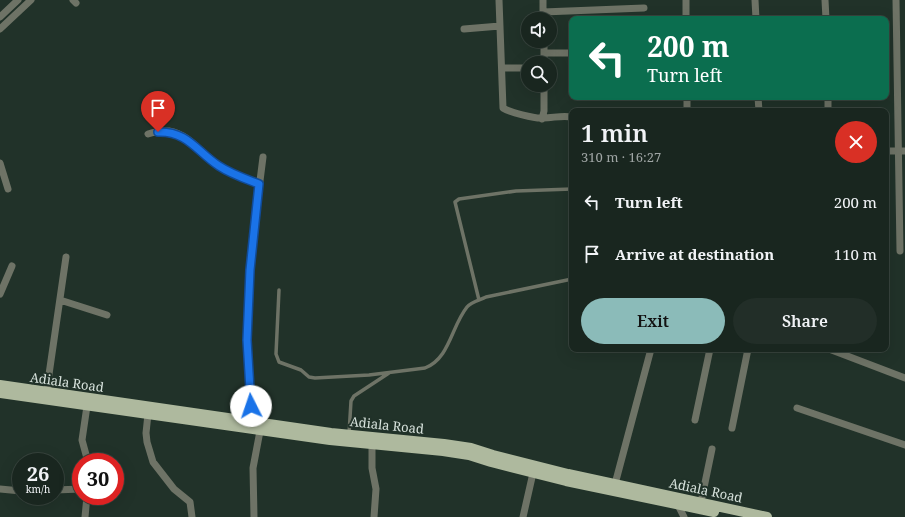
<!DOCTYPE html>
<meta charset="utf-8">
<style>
:root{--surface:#19261f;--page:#222e28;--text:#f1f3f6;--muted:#9fa5a4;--line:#37433d;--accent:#8bbbb9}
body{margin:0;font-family:"Noto Serif",serif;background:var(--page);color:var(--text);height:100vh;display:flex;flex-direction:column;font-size:15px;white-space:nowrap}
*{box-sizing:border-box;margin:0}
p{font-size:13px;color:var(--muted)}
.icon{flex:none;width:22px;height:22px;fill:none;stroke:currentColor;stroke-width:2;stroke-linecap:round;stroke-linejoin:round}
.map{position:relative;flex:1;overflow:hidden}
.drawer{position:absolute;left:569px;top:108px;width:320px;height:244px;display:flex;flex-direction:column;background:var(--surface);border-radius:8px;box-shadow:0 4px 16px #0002,0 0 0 1px var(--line)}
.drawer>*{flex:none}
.top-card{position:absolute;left:569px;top:16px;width:320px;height:84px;border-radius:8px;box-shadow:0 4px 16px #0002,0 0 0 1px var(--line);background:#0b6e4f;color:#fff;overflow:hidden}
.buttons{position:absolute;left:521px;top:12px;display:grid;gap:8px}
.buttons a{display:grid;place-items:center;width:36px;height:36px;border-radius:50%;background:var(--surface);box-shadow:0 4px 16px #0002,0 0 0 1px var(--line);font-size:20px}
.speed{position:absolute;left:12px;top:453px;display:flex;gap:8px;font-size:20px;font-weight:700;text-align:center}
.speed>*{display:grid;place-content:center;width:52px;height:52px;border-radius:50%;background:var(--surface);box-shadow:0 4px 16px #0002,0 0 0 1px var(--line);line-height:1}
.speed small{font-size:10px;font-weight:400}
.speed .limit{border:6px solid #d22;background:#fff;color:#111}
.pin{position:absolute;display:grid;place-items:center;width:34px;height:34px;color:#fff;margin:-41px -17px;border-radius:50% 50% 50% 0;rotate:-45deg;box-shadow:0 0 4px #0007}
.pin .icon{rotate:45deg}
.me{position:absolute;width:44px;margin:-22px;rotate:356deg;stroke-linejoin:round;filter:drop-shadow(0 0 3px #0008)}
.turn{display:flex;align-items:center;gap:14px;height:84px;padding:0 12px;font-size:18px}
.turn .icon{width:52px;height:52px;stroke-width:2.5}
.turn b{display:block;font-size:28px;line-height:34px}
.round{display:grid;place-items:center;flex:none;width:42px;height:42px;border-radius:21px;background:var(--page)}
.head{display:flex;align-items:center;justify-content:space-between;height:68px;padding:0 12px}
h1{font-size:24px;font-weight:600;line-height:30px}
.action{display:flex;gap:8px;margin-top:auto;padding:8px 12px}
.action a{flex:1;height:46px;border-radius:24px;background:var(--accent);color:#111;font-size:16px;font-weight:600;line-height:46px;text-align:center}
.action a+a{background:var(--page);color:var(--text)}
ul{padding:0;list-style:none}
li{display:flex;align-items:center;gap:12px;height:52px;padding:0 12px}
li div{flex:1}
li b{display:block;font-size:15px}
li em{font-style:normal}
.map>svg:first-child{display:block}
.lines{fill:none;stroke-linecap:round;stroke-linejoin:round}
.lane{stroke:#6e7366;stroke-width:3.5}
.street{stroke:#6e7366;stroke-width:7}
.primary{stroke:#aeb99e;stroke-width:10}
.route-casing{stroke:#114b97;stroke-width:10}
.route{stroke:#1a73e8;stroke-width:7}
.labels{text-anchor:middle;stroke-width:4;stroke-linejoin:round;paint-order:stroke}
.street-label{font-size:13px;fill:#d7e2dc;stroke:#213229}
</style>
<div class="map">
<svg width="905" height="517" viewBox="0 0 905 517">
<rect width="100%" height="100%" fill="#213229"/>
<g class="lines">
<!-- lane -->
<path class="lane" d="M279 290 276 354 279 362 301 370 309 377 315 378 369 375 425 368C450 358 451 327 467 307 471 302 480 300 486 297L572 279
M479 300 455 202 459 199 516 191 572 189
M349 434 351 401 354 396 389 373"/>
<!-- street -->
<path class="street" d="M73 0 76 3
M499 0 503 108C509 112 535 119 543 118 553 118 562 115 572 117
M543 0V19
M686 0V19
M755 0 756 19
M825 0 826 19
M896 0 900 251
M543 12 644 8
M0 17 18 0
M0 29 31 0
M464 29 500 26
M544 41V63
M544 53H572
M502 68H528
M687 97V111
M758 97 759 111
M828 97V111
M542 119 544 111V85
M148 134C154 132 162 131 169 131 190 134 203 156 220 166 232 174 246 179 259 184
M886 151H905
M0 163 8 189
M0 294 12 266
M60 300 107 315
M829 349 905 378
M46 395 66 257
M87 406 82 440 88 462
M797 408 905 445
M148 414 146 433 147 442 153 462 174 489 190 502 192 517
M695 420 710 349
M248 425 251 407 247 340 249 285 253 236 263 157
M732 428 748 349
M372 444V468L376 489 374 517
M615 484 651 349
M0 489 21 491
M55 490 81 489
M701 502 712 449
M678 505 684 517
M85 517 87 496
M254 517 253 468 260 431
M523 517 533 473"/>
<!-- primary -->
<path class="primary" d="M0 385 331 433 444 444 471 448 493 455 568 474 767 517
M0 393 330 440 443 451 469 455 491 462 566 481 714 512"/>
</g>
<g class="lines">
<!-- route casing -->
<g class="route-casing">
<path id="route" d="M158 132C188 131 197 152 219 166 231 174 246 179 259 184L250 270 247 340 251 406"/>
</g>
<!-- route -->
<use href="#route" class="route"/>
</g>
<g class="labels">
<!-- street labels -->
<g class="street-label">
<text transform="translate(67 382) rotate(8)" y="5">Adiala Road</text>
<text transform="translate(387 425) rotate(6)" y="5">Adiala Road</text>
<text transform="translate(706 490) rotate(12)" y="5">Adiala Road</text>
</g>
</g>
</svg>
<div class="buttons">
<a><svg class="icon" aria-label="sound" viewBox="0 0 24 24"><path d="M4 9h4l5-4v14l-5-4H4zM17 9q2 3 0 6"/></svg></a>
<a><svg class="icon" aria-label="search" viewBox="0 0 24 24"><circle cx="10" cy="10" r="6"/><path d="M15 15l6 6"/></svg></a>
</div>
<div class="speed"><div>26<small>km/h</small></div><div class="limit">30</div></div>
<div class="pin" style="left:158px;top:132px;background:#d93025"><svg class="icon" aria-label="arrive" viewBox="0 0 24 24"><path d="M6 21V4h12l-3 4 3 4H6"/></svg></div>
<svg class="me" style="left:251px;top:406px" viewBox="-20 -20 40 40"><circle r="19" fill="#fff"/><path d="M0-13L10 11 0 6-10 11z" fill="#1a73e8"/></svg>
<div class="top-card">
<div class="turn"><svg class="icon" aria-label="left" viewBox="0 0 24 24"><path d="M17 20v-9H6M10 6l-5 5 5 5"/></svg><div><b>200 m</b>Turn left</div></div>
</div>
<section class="drawer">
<div class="head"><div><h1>1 min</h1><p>310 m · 16:27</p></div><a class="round" style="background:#d93025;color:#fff"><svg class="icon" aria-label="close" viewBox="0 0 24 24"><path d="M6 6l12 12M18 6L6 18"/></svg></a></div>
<ul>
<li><svg class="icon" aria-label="left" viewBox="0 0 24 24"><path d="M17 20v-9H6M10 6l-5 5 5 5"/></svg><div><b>Turn left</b></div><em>200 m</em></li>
<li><svg class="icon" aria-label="arrive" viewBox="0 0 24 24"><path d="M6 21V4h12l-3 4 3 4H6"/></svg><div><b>Arrive at destination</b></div><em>110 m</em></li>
</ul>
<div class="action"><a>Exit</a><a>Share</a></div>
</section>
</div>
